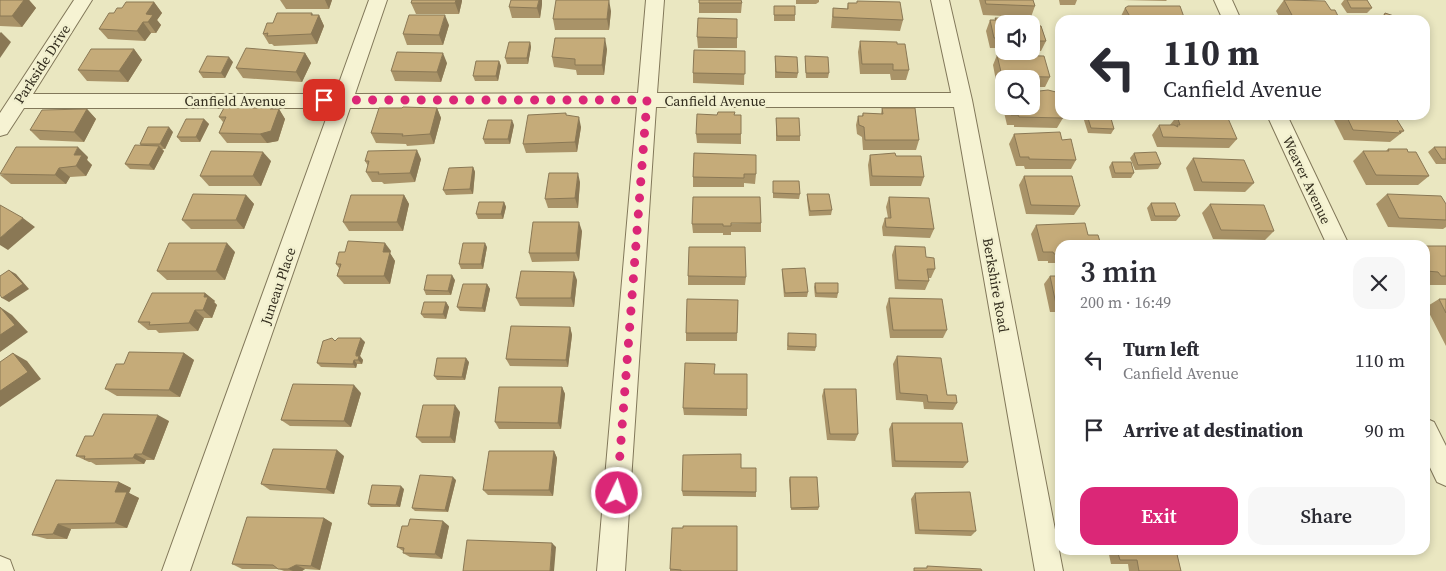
<!DOCTYPE html>
<meta charset="utf-8">
<style>
:root{--surface:#fff;--page:#f7f7f7;--text:#2b2b33;--muted:#7c7c81;--accent:#db2777}
body{margin:0;font-family:"Source Serif 4",serif;background:var(--page);color:var(--text);height:100vh;display:flex;flex-direction:column;font-size:19px;white-space:nowrap}
*{box-sizing:border-box;margin:0}
p{font-size:16px;color:var(--muted)}
.icon{flex:none;width:28px;height:28px;fill:none;stroke:currentColor;stroke-width:2;stroke-linecap:round;stroke-linejoin:round}
.map{position:relative;flex:1;overflow:hidden}
.side{position:absolute;left:1055px;top:240px;width:375px;height:315px;display:flex;flex-direction:column;background:var(--surface);border-radius:15px;box-shadow:0 2px 8px #0003}
.side>*{flex:none}
.banner{position:absolute;left:1055px;top:15px;width:375px;height:105px;border-radius:15px;box-shadow:0 2px 8px #0003;background:#fff;color:var(--text);overflow:hidden}
.fabs{position:absolute;left:995px;top:15px;display:grid;gap:10px}
.fabs a{display:grid;place-items:center;width:45px;height:45px;border-radius:10px;background:var(--surface);box-shadow:0 2px 8px #0003;font-size:25px}
.pin{position:absolute;display:grid;place-items:center;width:42px;height:42px;color:#fff;margin:-21px;border-radius:10px;box-shadow:0 2px 8px #0006}
.me{position:absolute;width:55px;margin:-28px;rotate:4deg;stroke-linejoin:round;filter:drop-shadow(0 0 4px #0008)}
.turn{display:flex;align-items:center;gap:18px;height:105px;padding:0 25px;font-size:22px}
.turn .icon{width:65px;height:65px;stroke-width:2.5}
.turn b{display:block;font-size:35px;line-height:42px}
.round{display:grid;place-items:center;flex:none;width:52px;height:52px;border-radius:15px;background:var(--page)}
.headline{display:flex;align-items:center;justify-content:space-between;height:85px;padding:0 25px}
h1{font-size:30px;font-weight:600;line-height:38px}
.action{display:flex;gap:10px;margin-top:auto;padding:10px 25px}
.action a{flex:1;height:58px;border-radius:15px;background:var(--accent);color:#fff;font-size:20px;font-weight:600;line-height:58px;text-align:center}
.action a+a{background:var(--page);color:var(--text)}
ul{padding:0;list-style:none}
li{display:flex;align-items:center;gap:15px;height:70px;padding:0 25px}
li div{flex:1}
li b{display:block;font-size:19px}
li em{font-style:normal}
.map>svg:first-child{display:block}
.lines{fill:none;stroke-linecap:round;stroke-linejoin:round}
.minor-casing{stroke:#82785a;stroke-width:2}
.minor{fill:#f6f3d3;fill-rule:evenodd}
.wall{fill:#a99368}
.shaded-wall{fill:#8a7855}
.building{fill:#c5ab79;stroke:#8a7855}
.route{stroke:#db2777;stroke-width:9;stroke-dasharray:0 16.2}
.labels{text-anchor:middle;stroke-width:5;stroke-linejoin:round;paint-order:stroke}
.street-label{font-size:14px;fill:#322c1d;stroke:#f2f0cf}
</style>
<div class="map">
<svg width="1446" height="571" viewBox="0 0 1446 571">
<rect width="100%" height="100%" fill="#eae7c1"/>
<g class="lines">
<!-- minor casing -->
<g class="minor-casing">
<path id="minor" d="M74 0H92L33 94H335L369 0H387L355 94 638 93 646 0H664L657 93H951L931 0H949L972 100 1063 571H1035L954 107H656L625 571H597L637 107 350 108 190 571H162L330 108H24L7 134 0 136V113Z
M1214 0H1232L1241 20H1223Z
M1267 115H1287L1349 245H1327Z
M1425 418 1434 422 1446 446V486L1437 482 1425 457Z
M0 556 10 560 14 571H0Z"/>
</g>
<!-- minor -->
<use href="#minor" class="minor"/>
</g>
<!-- wall -->
<path class="wall" d="M0 0H29L36 8 22 27 0 26Z
M280 0H332L329 9H286Z
M412 0H462V1L459 14H416L411 3Z
M699 0 742 3 741 13H699Z
M796 0H819V2L816 4H796Z
M979 0H1033L1035 6 1031 17 983 15Z
M1059 0H1077L1075 5H1060Z
M1123 0H1167L1166 1Z
M1284 0 1331 10 1339 18 1338 20H1281L1276 11Z
M1344 0H1367L1372 8 1367 13H1347L1341 4Z
M857 1 903 20 900 31 831 28 833 8 847 9 848 3H857Z
M154 2 162 13 157 20 161 25 156 33H151L145 41 108 39 99 29 114 13 122 8Z
M542 4 540 18H512L509 7Z
M774 6 795 15V21H774Z
M1125 8 1185 20H1121L1120 18Z
M611 11 609 30H555L553 19Z
M1385 13 1406 20H1380V18Z
M313 15H319L324 26 317 44 274 46 272 44H269L263 34 273 23Z
M995 18 1031 19 1033 25 1041 26 1046 41 1041 51H1025H1031V24H1004V51H997L996 48H990L986 31 990 20H995Z
M737 19V48H698L697 37Z
M449 25 443 45H407L403 34Z
M860 41 897 44 909 70 906 80H891L890 74H860L858 52Z
M530 42 531 47 528 64H507L505 58Z
M134 49 142 60 128 82 87 81 78 70Z
M607 49 604 75H577L576 70 554 67 552 57Z
M745 51 744 85 693 83V73Z
M305 53 311 63 302 82 243 78 236 68Z
M997 55 1050 77 1045 87H1031V79H1004V86H997L993 65Z
M775 56 798 73 797 78H775Z
M805 56 829 73 828 78H806L805 62Z
M499 61 501 66 498 81H475L473 76Z
M233 62 225 78H203L199 72Z
M447 63 441 82 395 81 391 71Z
M1004 100V106H1031L1063 118 1057 128 1014 127V125H1007L1002 104Z
M271 108 272 109H279L285 119 278 141 267 143H227L219 133 223 122 219 117Z
M402 108H437L441 118 434 144 407 146 406 144 376 143 371 133Z
M882 108 919 140 916 150H863L862 137 857 134 856 125 858 116H862L863 113 881 114Z
M87 109 96 119 84 142 40 140 30 130Z
M566 113V115L581 127 577 152 526 153 523 144Z
M734 115H741V144L697 143 696 134Z
M1085 115H1110L1114 129 1111 134 1088 133 1083 117Z
M1338 115H1394L1404 131 1390 142 1344 140 1334 120Z
M1177 116 1237 139 1229 148 1157 147 1152 135 1159 125H1170Z
M776 118 800 136V141H776Z
M204 119 209 124 200 142H181L177 137Z
M514 125 510 144H485L483 139Z
M173 132 165 149H162L164 151 154 170 130 169 125 164 141 146 140 144Z
M1014 134 1062 140 1076 160 1071 169H1025L1024 166H1016L1009 144Z
M1434 147H1446V164H1436L1428 152Z
M1388 149 1408 152 1429 176 1418 185H1366L1353 161 1363 151H1386Z
M694 153 756 174 755 184 744 183V187H693V177Z
M1134 153 1161 164 1158 169 1135 170 1130 158Z
M870 155 896 156 924 177 921 186H870L868 165Z
M88 157 87 160 92 165 86 176 70 177 66 184H11L0 175Z
M1193 158 1254 183 1245 192 1194 191 1186 168Z
M421 159 415 182 384 184 382 182H372L366 172 368 166 365 161Z
M271 161 261 186H209L200 176Z
M1112 162 1134 173 1131 178H1112L1109 167Z
M473 167 475 172 473 194 446 195 443 190Z
M1024 176 1080 206 1074 215 1026 214 1019 185Z
M773 181 800 194 799 199 773 198Z
M580 182 578 208H548L545 199Z
M807 194 832 210 831 215 809 216 807 199Z
M1387 194 1446 220V227L1443 229 1388 227 1376 204Z
M246 195 254 204 244 229H191L182 220Z
M404 195 409 204 403 231H349L343 222Z
M889 197 934 229 930 238 883 236 882 227 885 218H888L886 207Z
M504 202 506 207 503 219H478L476 214Z
M1151 203 1180 216 1176 221H1151L1147 208Z
M1210 204 1274 231 1265 240 1213 239 1202 213Z
M761 223V232H731V235H723V233H693L692 224Z
M1036 225 1088 235 1060 245V263H1048V261H1038L1031 234Z
M582 231 579 261 532 262 529 253Z
M895 246 926 257 935 269 931 278H928L929 281 925 290 895 289 892 255Z
M1425 246H1446V285H1428L1426 280H1425Z
M487 247 483 269H461L459 264Z
M391 251 390 253 395 261 390 284H344L337 276 339 268 336 264Z
M235 252 225 280H167L157 271Z
M782 269 808 292 807 297H784L782 273Z
M1057 274H1060V315H1059V312H1050L1044 284 1050 276H1056Z
M688 276 746 277 745 285H688Z
M455 280 451 295H426L424 290Z
M577 280 574 307 520 306 516 298Z
M815 283 838 293 837 298 815 297 814 287Z
M487 284 490 289 485 312 460 311 457 307Z
M205 293 215 301 214 302 217 305 212 318H204L198 331 159 333 156 330H148L138 322Z
M889 298 947 330 943 338H890L886 307Z
M1439 299H1446V346L1426 307Z
M738 300 737 341H686V333Z
M446 302 449 307 446 319 424 318 421 314Z
M570 327 572 335 568 367 510 366 506 359Z
M788 333 816 347 815 351 787 350Z
M1060 337V347L1058 340Z
M335 341 365 342 360 356 363 360 362 364H357L356 368 321 367 317 363Z
M184 353 194 360 180 397 117 396 105 389 124 364Z
M897 356 947 395 957 403 953 410 924 409 923 402 896 400 893 364Z
M469 362 465 380H437L434 376Z
M715 374 747 409V416L684 415 683 408Z
M562 387 565 394 561 429H499L495 422Z
M824 389 858 434 855 441 827 440 822 396Z
M361 393 351 427 290 426 281 420Z
M460 412 455 443H422L416 437Z
M169 421 154 460H146L144 464 96 465 91 462H89L76 456 93 436Z
M892 423 968 462 963 468 892 467 889 429Z
M554 451 557 458 553 496 488 495 483 490Z
M344 456 334 494 270 490 261 484Z
M741 468 756 492V497L683 496 682 491Z
M790 477 819 507 818 510H791L789 480Z
M456 480 448 512 415 511 412 508Z
M119 482 131 488 129 493 139 498 127 528 71 529 67 539H47L32 535Z
M404 489 400 507H371L368 504Z
M915 493 976 531 971 536 915 534 911 499Z
M324 518 332 523 320 570 305 569 302 571H284L279 569H242L232 564Z
M449 526 442 559 410 557 403 553V551L397 547Z
M1108 550H1176L1181 571H1129L1128 564H1111Z
M670 569 737 571H670Z"/>
<!-- shaded-wall -->
<path class="shaded-wall" d="M24 0H29L36 8 22 27 12 16Z
M325 0H332L329 9Z
M456 0H462V1L459 14 455 3Z
M539 0H542V4L540 18 537 8Z
M609 0 611 11 609 30 607 19Z
M154 2 162 13 157 20 161 25 156 33 148 22 146 14Z
M312 13 316 21 319 15 324 26 317 44 311 34V15Z
M445 15 449 25 443 45 439 35Z
M143 22 151 33 145 41 137 31Z
M1 32 11 42 0 58V33Z
M605 38 607 49 604 75 602 65Z
M530 42 531 47 528 64 527 58Z
M134 49 142 60 128 82 119 71Z
M305 53 311 63 302 82 296 72Z
M443 53 447 63 441 82 437 72Z
M229 57 233 62 225 78 221 73Z
M499 61 501 66 498 81 496 76Z
M271 108 276 115 279 109 285 119 278 141 267 143 260 134Z
M437 108 441 118 434 144 430 134Z
M87 109 96 119 84 142 74 132Z
M579 117 581 127 577 152 575 142Z
M204 119 209 124 200 142 196 137Z
M512 120 514 125 510 144 508 139Z
M169 127 173 132 165 149 160 144Z
M159 146 164 151 154 170 149 165Z
M78 147 88 157 87 160 92 165 86 176 76 166 74 155Z
M417 150 421 159 415 182 410 173Z
M263 152 271 161 261 186 253 176Z
M473 167 475 172 473 194 470 189Z
M59 168 70 177 66 184 55 175Z
M578 173 580 182 578 208 575 198Z
M246 195 254 204 244 229 236 220Z
M404 195 409 204 403 231 397 222Z
M504 202 506 207 503 219 501 214Z
M23 218 35 227 8 250 0 245V238Z
M579 222 582 231 579 261 576 253Z
M227 243 235 252 225 280 216 271Z
M385 243 391 251 390 253 395 261 390 284 384 276 383 252Z
M485 243 487 247 483 269 481 264Z
M9 270 16 274 29 289 9 302 2 298Z
M574 272 577 280 574 307 571 298Z
M452 275 455 280 451 295 448 291Z
M487 284 490 289 485 312 482 308Z
M205 293 215 301 214 302 217 305 212 318 203 310 204 297Z
M446 302 449 307 446 319 443 314Z
M0 307 12 315 28 332 0 352Z
M195 310 204 318 198 331 189 323Z
M570 327 572 335 568 367 566 360Z
M361 338 365 342 360 356 363 360 362 364 358 360 356 353Z
M13 353 27 361 41 379 0 407V391Z
M184 353 194 360 180 397 169 390Z
M466 358 469 362 465 380 462 377Z
M354 360 357 364 356 368 353 364Z
M354 385 361 393 351 427 344 421Z
M562 387 565 394 561 429 558 423Z
M455 405 460 412 455 443 450 437Z
M158 415 169 421 154 460 142 454Z
M337 450 344 456 334 494 326 489Z
M554 451 557 458 553 496 549 490Z
M135 454 146 460 144 464 133 458Z
M453 477 456 480 448 512 445 510Z
M119 482 131 488 129 493 139 498 127 528 115 523V492Z
M401 486 404 489 400 507 396 505Z
M324 518 332 523 320 570 311 566Z
M443 521 449 526 442 559 435 554Z
M58 524 71 529 67 539 53 534Z
M552 543 556 547 554 571H550Z
M296 565 305 569 302 571H293L288 569Z"/>
<!-- building -->
<path class="building" d="M0 0H24L12 16H0Z
M412 0H456L455 3H411Z
M511 0H539L537 8 509 7Z
M556 0H609L607 19H553Z
M699 0H741L742 3H699Z
M985 0H1033L1035 6 986 4Z
M1284 0 1325 1 1331 10H1335L1339 18 1293 17Z
M1347 0H1367L1372 8H1351Z
M857 1 900 2 903 20 833 17V8L848 9V3H857Z
M126 2H154L146 14 153 15 148 22H143L137 31 99 29 109 13H114L117 8H122Z
M774 6H795V15H774Z
M1128 6H1180L1185 20H1132L1125 8Z
M277 13H312L311 15H319L311 34 267 36 268 33 263 34 267 23H273Z
M1385 13 1406 20H1383Z
M409 15H445L439 35 403 34Z
M698 18 737 19V38L697 37Z
M995 18 1031 19 1033 25 1041 26 1046 41H1031V24H1004V41L1001 40 1000 38H994L990 20H996Z
M555 38H605L602 65H575V59L552 57Z
M860 41 897 42V44H905L909 70H893V64H862Z
M509 42H530L527 58H505Z
M246 48 305 53 296 72 236 68Z
M91 49H134L119 71 78 70Z
M694 50 745 51V74L693 73Z
M397 52 443 53 437 72 391 71Z
M997 55 1044 56 1050 77 1002 76Z
M207 56 229 57 221 73 199 72Z
M775 56 797 57 798 73 776 72Z
M805 56 828 57 829 73H806Z
M476 61H499L496 76H473Z
M1048 90 1056 92 1060 108V115H1062L1063 118 1019 117 1018 115H1011L1009 106H1031V92Z
M403 107 437 108 430 134 402 136 403 134 371 133 379 108H402Z
M224 108H271L270 109H279L271 131 260 134 219 133 226 117H219Z
M882 108H915L919 140H865L864 127 859 125 858 116H863V113L883 114Z
M87 109 74 132 30 130 42 110Z
M718 112H735L734 115H741V134H696L697 114 717 115Z
M566 113V115L579 117 575 142 523 144 528 115Z
M1087 115H1110L1114 129 1091 128Z
M1346 115H1394L1404 131H1399L1401 133 1353 130Z
M1177 116H1227L1237 139 1163 137 1159 125H1174L1178 127 1177 125H1180Z
M776 118H799L800 136H777Z
M186 119H204L196 137H177Z
M488 120H512L508 139H483Z
M148 127H169L160 144H140Z
M1060 132 1062 140 1071 139 1076 160 1029 159V157H1020L1014 134Z
M135 145 159 146 149 165 125 164Z
M16 147H78L74 155H82L76 166 59 168 55 175 0 174Z
M1434 147H1446V159H1442Z
M1388 149H1407L1408 152H1416L1429 176 1376 175 1363 151H1389Z
M417 150 410 173 378 174 379 172H366L369 161H365L368 151Z
M211 151 263 152 253 176H200Z
M1156 152 1161 164 1138 165 1134 153Z
M694 153 756 155V174H744V178L693 177Z
M895 153 896 156H921L924 177 872 176 870 155Z
M1193 158 1244 160 1254 183 1202 182Z
M1112 162H1131L1134 173H1115Z
M473 167 470 189 443 190 449 168Z
M549 173H578L575 198 545 199Z
M1024 176H1072L1080 206 1031 205Z
M773 181H799L800 194 773 193Z
M193 194 246 195 236 220H182Z
M807 194H829L832 210 810 211Z
M1387 194 1441 196 1446 204V220L1399 218Z
M351 195H404L397 222H343Z
M693 197H760L761 223H731V226H723V224H692Z
M889 197 929 198 934 229 886 227 885 218H891Z
M479 202H504L501 214H476Z
M1151 203H1175L1180 216H1155Z
M1210 204 1264 205 1274 231 1221 230Z
M0 205 23 218 0 238Z
M533 222H579L576 253H529Z
M1085 223 1088 235H1098L1101 245H1060V254H1054L1053 252H1043L1036 225Z
M348 241 385 243 383 252H390L384 276H337L341 264H336L339 252H345Z
M169 243H227L216 271H157Z
M463 243H485L481 264H459Z
M895 246 925 247 926 257 934 258 935 269H927L929 281 898 280Z
M1425 246H1446V276H1441L1438 272 1426 271 1425 269V250H1427Z
M689 247H745L746 277 688 276Z
M805 268 808 292 785 293 782 269Z
M9 270 23 284 2 298 0 295V276Z
M521 271 574 272 571 298H516Z
M1057 274H1060V304H1056L1050 276H1058Z
M427 275H452L448 291 424 290Z
M815 283H838V293H816Z
M463 284H487L482 308 457 307Z
M152 293H205L204 297H208L203 310H195L189 323 149 325 150 322H138Z
M889 298 942 299 947 330H893Z
M687 299 738 300 737 333H686Z
M1439 299H1446V313Z
M424 302H446L443 314H421Z
M0 307 15 325 0 335Z
M511 326 570 327 566 360 506 359Z
M788 333 816 334V347L788 346Z
M332 338 335 341 338 338H361L356 353V356H359L358 360H354L353 364 317 363 323 341Z
M129 352 184 353 169 390 105 389 116 364H124Z
M13 353 28 372 0 391V362Z
M897 356 941 358 947 395H956L957 403 928 402 927 395 900 393Z
M437 358H466L462 377 434 376Z
M685 363 715 364 714 374H747V409L683 408Z
M293 384 354 385 344 421 281 420Z
M499 387H562L558 423 495 422Z
M824 389H856L858 434H830Z
M423 405H455L450 437H416Z
M103 414 158 415 142 454H135L133 458 84 459 85 456H76L85 436H93Z
M892 423H962L968 462 895 461Z
M273 449 337 450 326 489 261 484Z
M489 451H554L549 490H483Z
M741 454V468H756V492L682 491 683 455Z
M420 475 453 477 445 510 412 508Z
M790 477H817L819 507 791 508Z
M56 480 119 482 115 492H127L115 523 58 524 53 534 32 535Z
M372 485 401 486 396 505 368 504Z
M970 492 976 531 919 530 915 493Z
M247 517 324 518 311 566 296 565 288 569H278L273 565 232 564Z
M410 519 443 521 435 554 403 553 404 548 397 547 402 526H408Z
M683 526H737V571H681V570L670 569 672 528H683Z
M467 540 552 543 550 571H463Z
M1117 550H1176L1181 571H1139L1137 560H1120Z
M927 566 981 569 982 571H914V568H927Z"/>
<g class="lines">
<!-- route -->
<path class="route" d="M324 100H647L617 493"/>
</g>
<g class="labels">
<!-- street labels -->
<g class="street-label">
<text transform="translate(42 64) rotate(-57)" y="5">Parkside Drive</text>
<text x="235" y="106">Canfield Avenue</text>
<text x="715" y="106">Canfield Avenue</text>
<text transform="translate(1307 180) rotate(65)" y="5">Weaver Avenue</text>
<text transform="translate(996 285) rotate(80)" y="5">Berkshire Road</text>
<text transform="translate(278 286) rotate(-71)" y="5">Juneau Place</text>
</g>
</g>
</svg>
<div class="fabs">
<a><svg class="icon" aria-label="sound" viewBox="0 0 24 24"><path d="M4 9h4l5-4v14l-5-4H4zM17 9q2 3 0 6"/></svg></a>
<a><svg class="icon" aria-label="search" viewBox="0 0 24 24"><circle cx="10" cy="10" r="6"/><path d="M15 15l6 6"/></svg></a>
</div>
<div class="pin" style="left:324px;top:100px;background:#d93025"><svg class="icon" aria-label="arrive" viewBox="0 0 24 24"><path d="M6 21V4h12l-3 4 3 4H6"/></svg></div>
<svg class="me" style="left:617px;top:493px" viewBox="-20 -20 40 40"><circle r="17" fill="#db2777" stroke="#fff" stroke-width="3"/><path d="M0-11L8 9 0 5-8 9z" fill="#fff"/></svg>
<div class="banner">
<div class="turn"><svg class="icon" aria-label="left" viewBox="0 0 24 24"><path d="M17 20v-9H6M10 6l-5 5 5 5"/></svg><div><b>110 m</b>Canfield Avenue</div></div>
</div>
<section class="side">
<div class="headline"><div><h1>3 min</h1><p>200 m · 16:49</p></div><a class="round"><svg class="icon" aria-label="close" viewBox="0 0 24 24"><path d="M6 6l12 12M18 6L6 18"/></svg></a></div>
<ul>
<li><svg class="icon" aria-label="left" viewBox="0 0 24 24"><path d="M17 20v-9H6M10 6l-5 5 5 5"/></svg><div><b>Turn left</b><p>Canfield Avenue</p></div><em>110 m</em></li>
<li><svg class="icon" aria-label="arrive" viewBox="0 0 24 24"><path d="M6 21V4h12l-3 4 3 4H6"/></svg><div><b>Arrive at destination</b></div><em>90 m</em></li>
</ul>
<div class="action"><a>Exit</a><a>Share</a></div>
</section>
</div>
